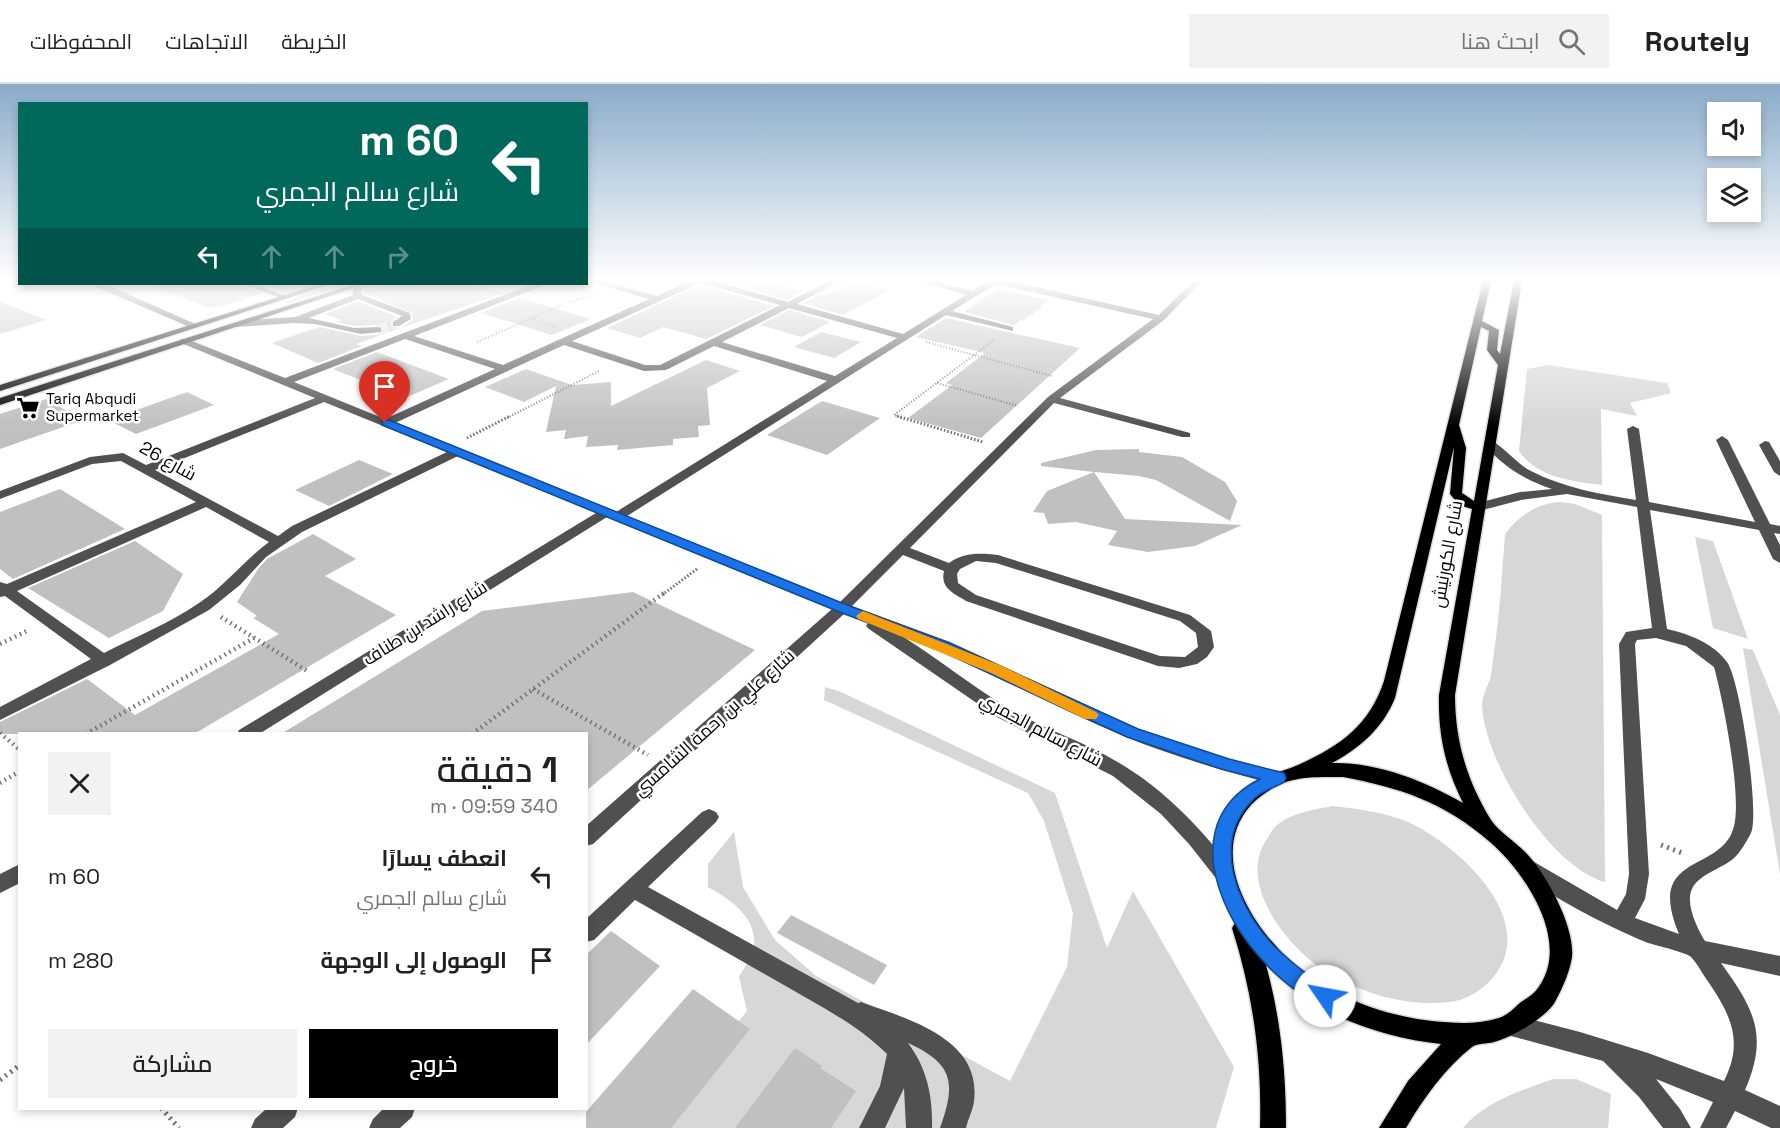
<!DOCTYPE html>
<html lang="ar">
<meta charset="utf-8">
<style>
:root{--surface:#fff;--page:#f2f2f2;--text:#202124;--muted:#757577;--line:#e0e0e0;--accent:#000}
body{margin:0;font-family:"Space Grotesk",Cairo,sans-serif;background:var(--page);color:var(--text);direction:rtl;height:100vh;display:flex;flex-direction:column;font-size:22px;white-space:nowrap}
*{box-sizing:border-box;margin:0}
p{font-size:20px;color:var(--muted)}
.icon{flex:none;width:33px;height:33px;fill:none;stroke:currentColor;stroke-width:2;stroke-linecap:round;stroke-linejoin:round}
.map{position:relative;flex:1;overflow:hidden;direction:ltr}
.details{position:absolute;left:18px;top:648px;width:570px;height:378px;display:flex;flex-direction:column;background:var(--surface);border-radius:0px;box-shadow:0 3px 9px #0003;direction:rtl}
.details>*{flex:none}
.banner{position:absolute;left:18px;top:18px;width:570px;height:183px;border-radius:0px;box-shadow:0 3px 9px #0003;direction:rtl;background:#00695c;color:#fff;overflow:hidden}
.fabs{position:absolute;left:1707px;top:18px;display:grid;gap:12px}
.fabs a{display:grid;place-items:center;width:54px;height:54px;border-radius:0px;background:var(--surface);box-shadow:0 3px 9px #0003;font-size:30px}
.pin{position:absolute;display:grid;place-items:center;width:51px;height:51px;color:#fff;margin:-62px -26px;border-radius:50% 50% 50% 0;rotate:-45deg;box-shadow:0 0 6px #0007}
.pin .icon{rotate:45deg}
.me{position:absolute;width:66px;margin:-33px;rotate:303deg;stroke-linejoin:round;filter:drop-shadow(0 0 4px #0008)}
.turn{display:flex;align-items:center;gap:21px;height:126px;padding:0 30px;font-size:27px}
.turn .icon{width:78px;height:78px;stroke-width:2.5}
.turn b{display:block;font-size:42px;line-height:51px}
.lanes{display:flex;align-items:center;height:57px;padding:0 30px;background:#0003;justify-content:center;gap:30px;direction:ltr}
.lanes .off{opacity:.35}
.round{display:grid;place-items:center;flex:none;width:63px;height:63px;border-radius:0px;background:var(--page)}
.head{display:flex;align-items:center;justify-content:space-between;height:102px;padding:0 30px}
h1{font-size:36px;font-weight:600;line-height:45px}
.button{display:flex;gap:12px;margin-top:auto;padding:12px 30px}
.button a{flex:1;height:69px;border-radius:0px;background:var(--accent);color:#fff;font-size:24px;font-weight:600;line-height:69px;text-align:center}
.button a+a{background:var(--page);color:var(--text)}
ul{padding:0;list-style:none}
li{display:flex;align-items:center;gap:18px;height:84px;padding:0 30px}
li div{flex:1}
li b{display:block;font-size:22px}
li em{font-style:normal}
header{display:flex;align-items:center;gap:36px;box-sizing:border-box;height:84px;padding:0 30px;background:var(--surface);border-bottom:2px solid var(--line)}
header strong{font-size:28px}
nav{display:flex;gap:33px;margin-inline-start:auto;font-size:21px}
.search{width:420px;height:54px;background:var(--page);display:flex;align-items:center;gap:15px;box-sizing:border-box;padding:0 21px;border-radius:0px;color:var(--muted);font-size:22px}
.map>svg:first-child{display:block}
.green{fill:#d7d7d7}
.building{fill:#c0c0c0}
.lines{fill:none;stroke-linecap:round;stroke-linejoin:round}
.minor-tunnel{stroke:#d9d9d9;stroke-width:10;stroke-dasharray:10 5;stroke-linecap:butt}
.major-casing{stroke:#dbdbdb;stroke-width:3}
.path-far3{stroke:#727272;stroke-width:2;stroke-dasharray:1 2;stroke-linecap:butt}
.path-far2{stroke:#727272;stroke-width:3;stroke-dasharray:1.5 2;stroke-linecap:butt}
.path-far1{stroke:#727272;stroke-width:4.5;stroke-dasharray:1.5 4;stroke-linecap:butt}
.path{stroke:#727272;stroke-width:5;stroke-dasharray:2 4.5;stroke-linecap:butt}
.minor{fill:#505050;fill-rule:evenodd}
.major{fill:#000;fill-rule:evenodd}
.route{fill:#1a73e8;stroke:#114b97;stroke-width:1.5}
.slow{fill:#f59e0b}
.labels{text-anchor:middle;stroke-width:5;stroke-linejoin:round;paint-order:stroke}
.far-poi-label{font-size:15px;fill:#000;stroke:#fff;text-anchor:start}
.street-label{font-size:18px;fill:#000;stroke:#fff}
</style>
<header>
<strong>Routely</strong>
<div class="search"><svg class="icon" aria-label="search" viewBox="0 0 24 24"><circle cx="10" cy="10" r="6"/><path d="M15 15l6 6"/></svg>ابحث هنا</div>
<nav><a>الخريطة</a><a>الاتجاهات</a><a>المحفوظات</a></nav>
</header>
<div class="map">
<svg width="1780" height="1044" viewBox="0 0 1780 1044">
<rect width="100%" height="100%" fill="#fff"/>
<!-- green -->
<path class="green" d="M1548 281 1667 299 1671 309 1630 319 1637 332 1601 325 1602 401C1572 397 1538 394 1519 367L1527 285Z
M1561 418 1575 420 1602 431 1605 798C1550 783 1484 677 1482 621 1482 613 1487 603 1490 595 1492 586 1493 577 1494 568 1500 529 1502 489 1505 450 1520 431 1537 419 1561 418Z
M1695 453 1713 457 1748 555 1713 544Z
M1743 564 1753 566 1780 631V790Z
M825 603 841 608 1055 709 1107 864 1133 807 1234 983 1216 1044H650L747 927 739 893C743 885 753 872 754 863 757 833 731 816 708 803V780L734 748 743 803 775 856 816 892 1010 997 1067 883 1073 829 1044 737 1028 709 824 616Z
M1333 722C1358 725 1384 728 1408 738 1456 760 1539 833 1495 891 1485 904 1468 916 1450 918 1406 923 1363 910 1325 887 1288 864 1236 799 1267 755 1270 750 1273 744 1277 741 1294 728 1313 726 1333 722Z
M1553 995H1576L1611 1010 1608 1044H1463C1484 1018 1523 1006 1553 995Z"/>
<!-- building -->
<path class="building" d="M723 197H764L804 207 788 216Z
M855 197 890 206 843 231 803 219 819 211 825 212Z
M149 200H241L242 202 271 213 261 210 224 222 206 223Z
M259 200H314L284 209Z
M333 200H349L289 219 284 218 332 202Z
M368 200H472L504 209 400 244 413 236 412 229 364 209 363 205Z
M700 201 774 222 706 255 663 243 640 254 607 244Z
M998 205 1049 216 1014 241 964 228Z
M520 214 591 235 552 251 481 229Z
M0 217 46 236 0 250Z
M358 217 397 233 392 236 391 242 400 244 356 260 362 262 318 279 272 259 319 243 361 252 383 250V243L379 241 354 242 335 238 341 236 325 230Z
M789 226 830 238 802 253 760 241Z
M946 234 1012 249 1080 264 981 354 908 334 952 301 946 299 985 269 916 253Z
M821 248 861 258 834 274 794 263Z
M377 268 449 295 405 314 333 285Z
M706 276 740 287 707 304 710 341 698 342 699 353 673 355V361L617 366 618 361 586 363 588 352 564 355 566 346 546 348 556 302 524 318 485 303 526 285 572 301 611 298V322Z
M187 308 214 321 136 350 108 336Z
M46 315 83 336 0 365V330Z
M822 317 880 334 827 371 767 351Z
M1139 365V368L1182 373 1225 398 1237 417 1230 437 1156 396 1139 392 1094 388 1125 435 1242 441 1195 462 1148 468 1108 461 1117 447 1076 438 1048 440 1044 429 1033 428 1047 407 1094 388 1041 382V379L1096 366Z
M359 376 393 390 329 422 295 406Z
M60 405 125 445 13 495 0 485V428Z
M313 450 356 475 325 492 396 531 194 650H0V638L87 595 135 631 279 550 253 534 257 532 237 518 258 485 267 475Z
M135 457 183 490 163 527 109 554 28 504Z
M633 508 755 566 586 707V650H281L482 527Z
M791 831 887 881 874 901 777 849Z
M611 847 660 882 586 961V871Z
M693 905 750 945 671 1044H586V1028Z
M795 964 822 982 820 984 856 1007 831 1044H735Z"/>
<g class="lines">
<!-- minor-tunnel -->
<path class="minor-tunnel" d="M378 246 396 240"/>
<!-- major casing -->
<g class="major-casing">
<path id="major" d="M1483 197H1491L1482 237 1499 246 1497 266 1500 270 1514 197H1522L1455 611C1455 657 1467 697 1491 736 1498 747 1517 759 1527 770 1547 791 1575 843 1572 873 1570 887 1563 903 1556 916 1548 933 1512 953 1494 958 1487 960 1477 959 1472 963 1445 984 1423 1015 1406 1044H1379L1408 997 1441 960C1377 953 1312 929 1266 881 1281 935 1286 989 1286 1044H1260C1262 975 1253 910 1232 844L1235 839C1211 795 1201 741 1244 705 1260 691 1280 689 1298 681 1340 662 1369 642 1384 597ZM1481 243 1489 247 1487 266 1498 281 1474 417 1462 409 1466 364 1459 341ZM1454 363 1450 410 1459 421 1472 425 1439 611C1438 650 1445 683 1463 719 1425 697 1377 678 1332 679 1360 664 1383 644 1395 614ZM1343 693C1401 704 1444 718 1490 758 1525 788 1572 858 1538 904 1534 910 1527 914 1521 918 1514 924 1508 931 1499 934 1477 941 1454 939 1432 937 1380 931 1328 911 1289 875 1249 839 1208 769 1251 721 1260 711 1276 701 1289 697 1306 692 1325 693 1343 693Z
M320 200H331L0 307V301Z
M355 200H366L0 321V314Z"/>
</g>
<!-- path-far3 -->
<path class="path-far3" d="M532 235 557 243
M1022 236 1041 223
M477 258 569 218 589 212
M926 258 1052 292
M937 299 1018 322
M507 334 599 287
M902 334 894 331 994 256"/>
<!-- path-far2 -->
<path class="path-far2" d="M897 332 983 358
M467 354 510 332
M662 511 697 485"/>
<!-- path-far1 -->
<path class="path-far1" d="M221 533 309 588
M0 560 29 546
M533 605 648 671
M0 649 20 666
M86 650 254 554
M472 650 664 509
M0 699 20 687"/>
<!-- path -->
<path class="path" d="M1661 761 1685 770
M0 996 20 981
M161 1024 179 1044"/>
<!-- minor -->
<path class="minor" d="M587 197H602L657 212 689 197H714L788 218 829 197H840L797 220 903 250 966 211 919 197H935L972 207 987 197H1009L1159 231 1193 197H1202L1164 236 1060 314 1190 349V353H1182L1054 319 910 464 949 479C964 468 980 469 998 471L1190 531 1211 547 1214 563 1207 573 1197 580 1179 584 1158 582 966 517C953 509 940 504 944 487L903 471 852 522 950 558 1139 645 1229 675 1284 689 1287 694 1284 699 1278 701C1227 688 1175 673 1126 653 1050 622 979 581 902 552 939 575 974 604 1012 626 1042 644 1076 655 1107 672 1156 698 1195 737 1229 781L1232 787 1229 793 1222 795 1215 793 1189 760 1161 730 1113 692 997 633 869 545 866 542 868 539 844 530 593 760 586 762V742L832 525 607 433 259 650H237L239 646 596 429 458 372 302 448 266 473 240 501 209 526 110 581 0 636V623L91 575 5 512 0 513V498L7 500 196 418 121 377 92 380 0 415V407L90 373 123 369 146 381 315 314 181 259V255H187L285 294 533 200H544L543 202 414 252 503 281 649 215ZM700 199 780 221 660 281H645L572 257ZM996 200 1153 235 1048 313 840 518 627 432 946 231 1013 247V243L952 227ZM789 224 897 254 835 292 722 258ZM405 255 495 285 385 335 294 298ZM564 261 644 287 666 286 714 262 827 297 616 428 395 339ZM324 318 447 368 292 442 278 452 155 386ZM206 423 269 458C244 476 225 502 199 519 170 539 135 553 104 569L17 507ZM976 477 996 479 1180 537 1196 549 1198 563 1185 573 1160 572 976 511 958 499 957 490 960 485Z
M96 200H105L200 242 192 244 96 203Z
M243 200H254L289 213 282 215Z
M356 200H364L361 204 362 211 410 229 411 235 399 242H393V238L402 232 358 215 309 234 354 244 378 243 381 244V248L361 250 315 240 295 239 236 243 231 240 246 236 295 233 353 211V204Z
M1633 342 1639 345 1649 418 1755 438 1716 356 1722 352 1728 356 1770 440 1780 442V450L1774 449 1780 461V479L1773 475 1759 446 1650 426 1667 545C1689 550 1713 559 1727 578 1740 595 1760 730 1751 749 1746 758 1741 768 1733 775 1721 785 1699 790 1692 805 1685 819 1697 844 1705 857L1780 872V892L1721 879C1754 925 1769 951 1745 1006L1780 1022V1044H1771L1735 1027 1726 1044H1700L1713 1018 1656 995 1680 1025 1691 1044H1663L1639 1013 1603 977 1511 952 1503 949 1499 941 1503 933 1511 930 1580 948 1648 969 1724 997C1744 957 1731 931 1707 896 1702 889 1697 879 1691 873 1685 868 1658 862 1648 859 1622 849 1530 805 1519 783L1522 777 1529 775 1617 826 1626 810 1629 790 1619 560 1626 548 1652 544 1637 423 1567 410 1521 416 1479 427 1474 426 1472 423 1474 420 1520 408 1552 405C1525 396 1502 382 1484 360L1490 356C1501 360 1518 381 1531 387 1564 404 1600 410 1636 416L1627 345ZM1656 554 1686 562 1714 583C1723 615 1742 712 1734 742 1723 790 1644 767 1679 850L1635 834 1645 815 1649 790 1635 560 1637 556Z
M1765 357 1769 358 1780 377V392L1774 388 1759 361Z
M709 725 716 728 719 733 716 738 648 803 858 919 861 918C907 935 982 954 974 1017 973 1026 968 1035 966 1044H940C956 999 954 980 908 959 927 984 933 1013 932 1044H906L904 1004 885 1044H859L880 1002 887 970C868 951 846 937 824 924L635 816 594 856 586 858V835L702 728Z
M20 780V799L0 809V790Z
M267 1024H298L295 1033 283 1044H251L255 1035Z
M384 1024H415L412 1033 400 1044H369L373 1035Z"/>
<!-- major -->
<use href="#major" class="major"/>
</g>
<!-- sky -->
<linearGradient id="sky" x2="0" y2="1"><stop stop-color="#8aabca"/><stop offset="0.57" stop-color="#fff"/><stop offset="1" stop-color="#fff" stop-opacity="0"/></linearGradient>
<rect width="1780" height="343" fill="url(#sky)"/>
<!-- route -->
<path class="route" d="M382 336H389L847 521 949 559 1138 645 1229 675 1284 689 1286 694 1284 698C1275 703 1263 707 1256 713 1209 756 1237 820 1272 860 1284 872 1301 886 1314 895 1323 901 1331 902 1335 912L1332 919 1325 922C1247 892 1155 748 1260 695L1221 685 1127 653 939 566 837 527 382 341Z"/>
<!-- slow -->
<path class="slow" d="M863 527 1002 582 1096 628 1099 631 1096 635H1085L991 589 858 535 856 532Z"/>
<!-- icons -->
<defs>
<g id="supermarket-bare" transform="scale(1.8)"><path d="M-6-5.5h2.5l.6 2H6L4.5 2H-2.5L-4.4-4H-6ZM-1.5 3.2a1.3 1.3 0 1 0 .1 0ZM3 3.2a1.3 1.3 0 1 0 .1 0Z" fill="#000" stroke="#fff" stroke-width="2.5" paint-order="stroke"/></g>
</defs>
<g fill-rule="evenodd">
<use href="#supermarket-bare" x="28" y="324"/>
</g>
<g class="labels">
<!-- far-poi labels -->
<g class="far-poi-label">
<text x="46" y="320">Tariq Abqudi<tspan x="46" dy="17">Supermarket</tspan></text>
</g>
<!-- street labels -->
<g class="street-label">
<text transform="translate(168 377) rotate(29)" y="6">شارع 26</text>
<text transform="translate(1447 470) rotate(-80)" y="6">شارع الكورنيش</text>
<text transform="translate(425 539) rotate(-32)" y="6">شارع راشد بن طناف</text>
<text transform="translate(714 639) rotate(-42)" y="6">شارع علي بن رحمة الشامسي</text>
<text transform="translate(1041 646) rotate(28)" y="6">شارع سالم الجمري</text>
</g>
</g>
</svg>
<div class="fabs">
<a><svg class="icon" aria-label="sound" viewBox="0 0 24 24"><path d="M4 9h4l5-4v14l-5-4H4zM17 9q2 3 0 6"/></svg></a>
<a><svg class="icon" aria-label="layers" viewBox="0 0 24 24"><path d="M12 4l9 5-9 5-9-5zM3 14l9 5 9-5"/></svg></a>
</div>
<div class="pin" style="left:385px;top:339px;background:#d93025"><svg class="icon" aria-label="arrive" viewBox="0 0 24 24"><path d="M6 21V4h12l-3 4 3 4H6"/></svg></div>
<svg class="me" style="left:1325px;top:912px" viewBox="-20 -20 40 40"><circle r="19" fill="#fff"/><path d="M0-13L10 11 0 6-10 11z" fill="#1a73e8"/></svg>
<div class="banner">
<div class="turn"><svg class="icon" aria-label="left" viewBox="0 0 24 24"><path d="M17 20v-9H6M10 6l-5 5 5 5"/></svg><div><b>60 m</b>شارع سالم الجمري</div></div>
<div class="lanes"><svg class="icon" aria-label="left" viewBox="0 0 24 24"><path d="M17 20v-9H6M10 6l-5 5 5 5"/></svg><svg class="icon off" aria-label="ahead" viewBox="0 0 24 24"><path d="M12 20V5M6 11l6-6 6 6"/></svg><svg class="icon off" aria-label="ahead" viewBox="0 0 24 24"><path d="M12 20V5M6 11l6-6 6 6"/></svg><svg class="icon off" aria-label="right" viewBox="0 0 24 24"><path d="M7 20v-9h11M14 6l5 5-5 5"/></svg></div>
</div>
<section class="details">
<div class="head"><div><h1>1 دقيقة</h1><p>340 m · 09:59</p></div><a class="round"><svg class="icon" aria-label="close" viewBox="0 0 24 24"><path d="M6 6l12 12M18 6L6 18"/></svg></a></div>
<ul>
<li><svg class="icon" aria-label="left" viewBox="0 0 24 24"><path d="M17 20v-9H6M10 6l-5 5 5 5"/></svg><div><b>انعطف يسارًا</b><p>شارع سالم الجمري</p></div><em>60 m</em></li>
<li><svg class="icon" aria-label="arrive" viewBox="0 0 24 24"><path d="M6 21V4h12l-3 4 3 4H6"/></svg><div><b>الوصول إلى الوجهة</b></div><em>280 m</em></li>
</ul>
<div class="button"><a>خروج</a><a>مشاركة</a></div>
</section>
</div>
